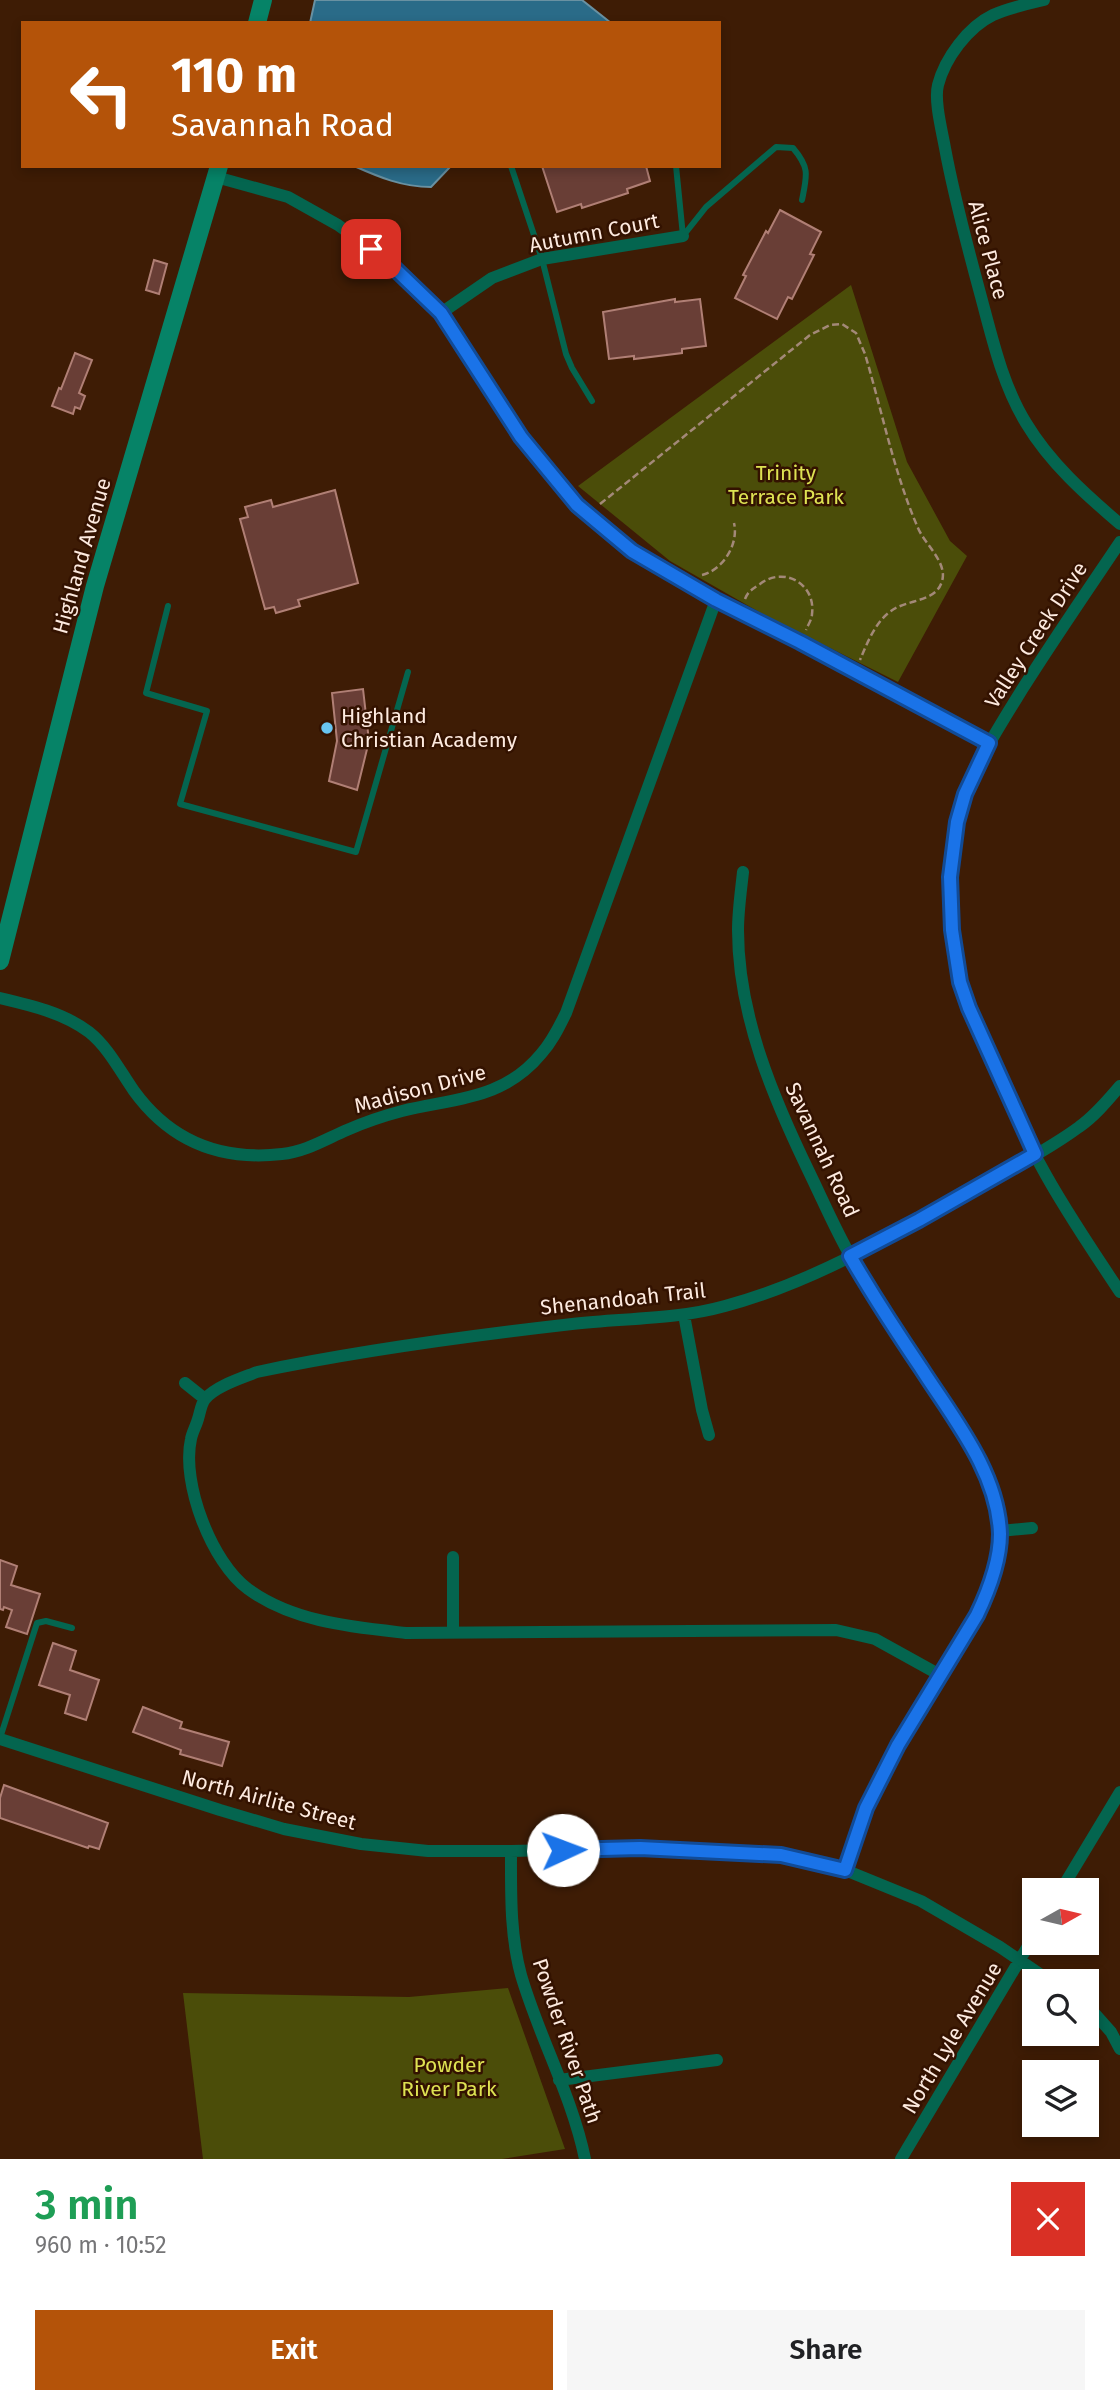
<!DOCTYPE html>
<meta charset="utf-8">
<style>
:root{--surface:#fff;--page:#f6f6f6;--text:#202124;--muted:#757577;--accent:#b45309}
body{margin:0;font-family:"Fira Sans",sans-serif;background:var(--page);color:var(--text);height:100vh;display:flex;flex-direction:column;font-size:26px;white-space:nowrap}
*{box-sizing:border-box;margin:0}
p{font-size:23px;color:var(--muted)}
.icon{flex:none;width:38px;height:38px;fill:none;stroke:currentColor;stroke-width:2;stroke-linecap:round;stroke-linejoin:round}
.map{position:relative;height:2159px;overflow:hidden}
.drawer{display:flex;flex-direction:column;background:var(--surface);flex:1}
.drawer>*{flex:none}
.banner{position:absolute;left:21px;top:21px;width:700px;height:147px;border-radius:0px;box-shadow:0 4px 10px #0003;background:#b45309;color:#fff;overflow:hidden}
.needle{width:46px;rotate:82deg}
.controls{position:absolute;left:1022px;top:1878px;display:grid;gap:14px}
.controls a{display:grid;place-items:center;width:77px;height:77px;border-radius:0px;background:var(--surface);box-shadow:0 4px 10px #0003;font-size:35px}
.pin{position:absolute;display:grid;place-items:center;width:60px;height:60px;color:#fff;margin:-30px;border-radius:14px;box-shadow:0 4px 10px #0006}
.me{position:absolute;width:77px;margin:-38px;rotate:88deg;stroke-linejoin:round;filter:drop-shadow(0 0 5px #0008)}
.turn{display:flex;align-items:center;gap:24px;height:147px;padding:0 35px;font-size:32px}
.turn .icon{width:91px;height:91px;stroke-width:2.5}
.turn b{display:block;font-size:49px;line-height:60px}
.round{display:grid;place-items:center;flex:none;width:74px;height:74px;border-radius:0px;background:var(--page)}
.head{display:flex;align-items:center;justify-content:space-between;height:119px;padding:0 35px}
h1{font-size:42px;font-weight:600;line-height:52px;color:#1e9e55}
.cta{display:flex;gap:14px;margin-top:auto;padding:14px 35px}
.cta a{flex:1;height:80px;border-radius:0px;background:var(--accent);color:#fff;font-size:28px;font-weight:600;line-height:80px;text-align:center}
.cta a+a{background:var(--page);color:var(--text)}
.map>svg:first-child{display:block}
.green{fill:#4b4d09}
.water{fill:#2a6b88;stroke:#6991a2;stroke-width:2}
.building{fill:#693e36;stroke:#b07f75;stroke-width:2}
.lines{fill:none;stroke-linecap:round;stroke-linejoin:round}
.path{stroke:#a38978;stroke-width:2.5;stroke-dasharray:7 3.5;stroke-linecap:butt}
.lane{stroke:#04654f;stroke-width:6}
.street{stroke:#04654f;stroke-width:12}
.secondary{stroke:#068367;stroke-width:18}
.route-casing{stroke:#114b97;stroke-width:18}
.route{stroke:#1a73e8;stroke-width:12}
.poi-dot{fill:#68c4f0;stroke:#331200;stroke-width:2.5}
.labels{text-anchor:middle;stroke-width:5;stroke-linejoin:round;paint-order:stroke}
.street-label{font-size:21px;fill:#fdeadf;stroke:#331200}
.park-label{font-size:21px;fill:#dee252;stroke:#331200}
.poi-label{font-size:21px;fill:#fdeadf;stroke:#331200;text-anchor:start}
</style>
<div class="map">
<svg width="1120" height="2159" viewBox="0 0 1120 2159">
<rect width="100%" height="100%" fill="#3e1c05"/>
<!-- green -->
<path class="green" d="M851 285 907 462 950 541 967 556 898 682 766 616 670 561 578 486Z
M508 1988 565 2149 502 2159H203L183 1993 409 1997Z"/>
<!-- water -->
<path class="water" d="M315 0H582L611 23H310Z
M354 166H451L431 187C402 187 379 177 354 166Z"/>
<!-- building -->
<path class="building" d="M542 166H646L650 181 627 189 628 193 582 208 581 204 557 212Z
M780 210 821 232 810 254 814 255 792 299 788 297 777 319 735 298 746 276 743 275 766 231 768 233Z
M154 260 167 264 159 294 146 290Z
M675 299V302L700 299 706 346 682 349V353L634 359V356L609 359 603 312Z
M75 353 92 360 79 393 85 396 80 409 75 407 73 414 52 406 59 388 61 389Z
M335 490 358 583 298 600 300 606 276 613 274 607 265 609 240 519 248 517 245 507 271 500 273 507Z
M363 689 369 741 357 790 329 781 337 741 332 693Z
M0 1560 17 1566 11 1585 40 1594 27 1634 6 1627 12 1610 4 1607 3 1610 0 1609Z
M53 1643 76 1651 70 1670 99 1680 86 1720 65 1713 70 1695 39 1685Z
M143 1707 182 1722 180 1728 229 1742 222 1766 180 1754 181 1750 133 1732Z
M4 1785 108 1823 99 1849 89 1846 88 1848 0 1818V1798Z"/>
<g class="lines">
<!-- path -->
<path class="path" d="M600 504 810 335 830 325 842 324 856 333 865 354C882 411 894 473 918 528 925 545 950 564 941 584 934 602 905 600 891 611 876 621 867 643 860 660
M702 575C723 570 739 544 734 523
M745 599C748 591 753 589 760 584 783 566 816 583 812 614 812 619 808 625 806 630"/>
<!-- lane -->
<path class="lane" d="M511 166 542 259 566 354 572 368 592 401
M676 166 683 236
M683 236 706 207 776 147 793 148C810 168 807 175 802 200
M168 606 146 693 207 711 180 804 356 852 408 672
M0 1738 37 1623 46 1621 72 1628"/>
<!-- street -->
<path class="street" d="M1044 0C1027 4 1008 8 993 15 968 27 945 58 938 85 934 101 942 131 945 148 954 197 967 245 980 293 992 337 1002 384 1026 423 1050 463 1085 494 1120 524
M216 177 288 197 338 225 387 261 441 313 521 437 577 505 632 551 716 600 800 642 989 743
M441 313 492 278 542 259 683 236
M1120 542C1087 591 1054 639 1023 688 1002 722 980 756 965 794 945 848 945 927 960 982 968 1011 982 1039 994 1066 1009 1099 1023 1134 1041 1166 1064 1209 1093 1251 1120 1292
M743 872C741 891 738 911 738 930 738 1016 774 1100 811 1176 824 1203 836 1231 851 1257 867 1287 886 1314 904 1343 933 1387 978 1442 993 1493 1005 1536 996 1575 977 1615L898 1745 866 1808 845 1870
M0 998C30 1005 64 1013 89 1032 108 1047 120 1071 134 1091 171 1142 221 1161 282 1154 305 1152 326 1139 347 1130 365 1122 383 1116 402 1111 455 1098 503 1100 541 1054 552 1042 559 1027 566 1013L716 600
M684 1315 702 1410 709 1435
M185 1383 205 1399
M1000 1531 1032 1528
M453 1633V1557
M940 1675 875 1639 836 1630 406 1633C352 1627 293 1622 248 1589 212 1563 181 1483 191 1439 192 1433 196 1426 198 1419 200 1413 201 1404 205 1399 216 1386 242 1378 257 1372 361 1350 467 1336 572 1324 623 1318 675 1320 725 1306 809 1284 894 1235 969 1192 1006 1171 1045 1152 1079 1127 1095 1116 1108 1100 1120 1086
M0 1739 220 1810 284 1829 361 1844 428 1851H511L640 1848 781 1855 845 1870 921 1901 1000 1947 1050 1981
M511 1851C511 1893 510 1935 521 1975 539 2037 572 2096 585 2159
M1061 1890 1120 1792
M1087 2005 1111 2032 1120 2049
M559 2080 717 2060
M901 2159 1034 1936"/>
<!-- secondary -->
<path class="secondary" d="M257 23 263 0
M0 961 95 586 219 166"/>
</g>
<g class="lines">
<!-- route casing -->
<g class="route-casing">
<path id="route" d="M371 249 387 261 441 313 521 437 577 505 632 551 716 600 800 642 989 743 965 794 957 822 950 877 952 930 960 982 969 1008 1035 1154 919 1220 850 1256C872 1294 896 1331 921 1368 953 1418 998 1472 1000 1534 1000 1562 989 1590 977 1615L898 1745 866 1808 845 1870 781 1855 640 1848 563 1850"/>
</g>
<!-- route -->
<use href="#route" class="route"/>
</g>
<!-- markers -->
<circle class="poi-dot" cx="327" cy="728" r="7"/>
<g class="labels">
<!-- street labels -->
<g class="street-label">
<text transform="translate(594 233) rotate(-11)" y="7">Autumn Court</text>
<text transform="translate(988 250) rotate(75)" y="7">Alice Place</text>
<text transform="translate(82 556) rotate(-74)" y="7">Highland Avenue</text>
<text transform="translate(1036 635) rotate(-57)" y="7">Valley Creek Drive</text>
<text transform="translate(420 1089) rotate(-15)" y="7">Madison Drive</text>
<text transform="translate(822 1150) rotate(65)" y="7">Savannah Road</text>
<text transform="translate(623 1299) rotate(-6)" y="7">Shenandoah Trail</text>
<text transform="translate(269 1800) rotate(15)" y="7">North Airlite Street</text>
<text transform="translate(952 2038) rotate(-59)" y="7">North Lyle Avenue</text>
<text transform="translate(567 2041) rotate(71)" y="7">Powder River Path</text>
</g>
<!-- park labels -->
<g class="park-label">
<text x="786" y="480">Trinity<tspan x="786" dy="24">Terrace Park</tspan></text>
<text x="449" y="2072">Powder<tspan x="449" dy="24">River Park</tspan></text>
</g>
<!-- poi labels -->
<g class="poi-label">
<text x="341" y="723">Highland<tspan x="341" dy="24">Christian Academy</tspan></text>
</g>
</g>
</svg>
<div class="controls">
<a><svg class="needle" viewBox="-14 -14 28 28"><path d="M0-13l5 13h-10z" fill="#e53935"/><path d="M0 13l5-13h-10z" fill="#757577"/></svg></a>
<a><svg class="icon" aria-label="search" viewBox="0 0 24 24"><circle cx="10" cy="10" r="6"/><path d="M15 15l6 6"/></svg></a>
<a><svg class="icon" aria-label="layers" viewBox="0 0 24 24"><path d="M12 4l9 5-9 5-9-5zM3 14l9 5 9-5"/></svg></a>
</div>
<div class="pin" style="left:371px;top:249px;background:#d93025"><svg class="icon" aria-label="arrive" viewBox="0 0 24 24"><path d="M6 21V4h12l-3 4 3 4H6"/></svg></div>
<svg class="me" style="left:563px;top:1850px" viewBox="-20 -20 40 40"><circle r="19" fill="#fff"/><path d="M0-13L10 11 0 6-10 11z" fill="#1a73e8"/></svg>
<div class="banner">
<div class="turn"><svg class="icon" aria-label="left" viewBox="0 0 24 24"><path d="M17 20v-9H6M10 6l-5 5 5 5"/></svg><div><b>110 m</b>Savannah Road</div></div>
</div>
</div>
<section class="drawer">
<div class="head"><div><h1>3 min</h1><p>960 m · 10:52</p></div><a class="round" style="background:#d93025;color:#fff"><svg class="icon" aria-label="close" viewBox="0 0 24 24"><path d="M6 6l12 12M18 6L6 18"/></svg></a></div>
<div class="cta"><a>Exit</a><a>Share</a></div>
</section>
